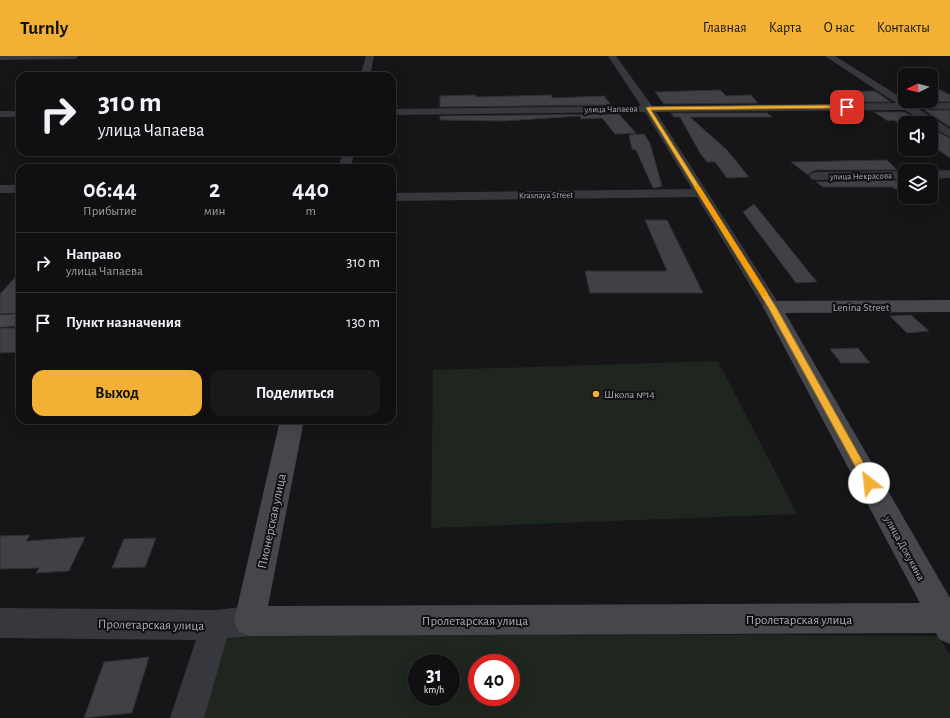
<!DOCTYPE html>
<html lang="ru">
<meta charset="utf-8">
<style>
:root{--surface:#101012;--page:#19191b;--text:#f1f3f6;--muted:#9c9d9f;--line:#303032;--accent:#f2b134}
body{margin:0;font-family:"Alegreya Sans",sans-serif;background:var(--page);color:var(--text);height:100vh;display:flex;flex-direction:column;font-size:15px;white-space:nowrap}
*{box-sizing:border-box;margin:0}
p{font-size:13px;color:var(--muted)}
.icon{flex:none;width:22px;height:22px;fill:none;stroke:currentColor;stroke-width:2;stroke-linecap:round;stroke-linejoin:round}
.map{position:relative;flex:1;overflow:hidden}
.sheet{position:absolute;left:16px;top:108px;width:380px;height:260px;display:flex;flex-direction:column;background:var(--surface);border-radius:12px;box-shadow:0 4px 16px #0002,0 0 0 1px var(--line)}
.sheet>*{flex:none}
.guide{position:absolute;left:16px;top:16px;width:380px;height:84px;border-radius:12px;box-shadow:0 4px 16px #0002,0 0 0 1px var(--line);background:#101012;color:var(--text);overflow:hidden}
.needle{width:26px;rotate:264deg}
.fabs{position:absolute;left:898px;top:12px;display:grid;gap:8px}
.fabs a{display:grid;place-items:center;width:40px;height:40px;border-radius:8px;background:var(--surface);box-shadow:0 4px 16px #0002,0 0 0 1px var(--line);font-size:20px}
.speed{position:absolute;left:408px;top:598px;display:flex;gap:8px;font-size:20px;font-weight:700;text-align:center}
.speed>*{display:grid;place-content:center;width:52px;height:52px;border-radius:50%;background:var(--surface);box-shadow:0 4px 16px #0002,0 0 0 1px var(--line);line-height:1}
.speed small{font-size:10px;font-weight:400}
.speed .limit{border:6px solid #d22;background:#fff;color:#111}
.pin{position:absolute;display:grid;place-items:center;width:34px;height:34px;color:#fff;margin:-17px;border-radius:8px;box-shadow:0 2px 6px #0006}
.me{position:absolute;width:44px;margin:-22px;rotate:331deg;stroke-linejoin:round;filter:drop-shadow(0 0 3px #0008)}
.turn{display:flex;align-items:center;gap:14px;height:84px;padding:0 16px;font-size:18px}
.turn .icon{width:52px;height:52px;stroke-width:2.5}
.turn b{display:block;font-size:28px;line-height:34px}
.eta{display:flex;justify-content:space-evenly;align-items:center;height:68px;text-align:center}
.eta b{font-size:24px;font-weight:600;line-height:28px}
.cta{display:flex;gap:8px;margin-top:auto;padding:8px 16px}
.cta a{flex:1;height:46px;border-radius:12px;background:var(--accent);color:#111;font-size:16px;font-weight:600;line-height:46px;text-align:center}
.cta a+a{background:var(--page);color:var(--text)}
ul{padding:0;list-style:none}
li{display:flex;align-items:center;gap:12px;height:60px;padding:0 16px;border-top:1px solid var(--line)}
li div{flex:1}
li b{display:block;font-size:15px}
li em{font-style:normal}
header{display:flex;align-items:center;gap:24px;box-sizing:border-box;height:56px;padding:0 20px;background:var(--accent);color:#111}
header strong{font-size:19px}
nav{display:flex;gap:22px;margin-inline-start:auto;font-size:14px}
.map>svg:first-child{display:block}
.green{fill:#1e261f;fill-rule:evenodd}
.building{fill:#404145;stroke:#303034}
.lines{fill:none;stroke-linecap:round;stroke-linejoin:round}
.street{fill:#37383d;fill-rule:evenodd}
.secondary{fill:#45474d;fill-rule:evenodd}
.route{fill:#f2b134;stroke:#9d7322}
.slow{fill:#f59e0b}
.poi-dot{fill:#f2b134;stroke:#111113;stroke-width:1.5}
.labels{text-anchor:middle;stroke-width:4;stroke-linejoin:round;paint-order:stroke}
.far-street-label{font-size:9px;fill:#a8adb8;stroke:#111113}
.street-label{font-size:11px;fill:#a8adb8;stroke:#111113}
.poi-label{font-size:11px;fill:#a8adb8;stroke:#111113;text-anchor:start}
.near-street-label{font-size:13px;fill:#a8adb8;stroke:#111113}
</style>
<header>
<strong>Turnly</strong>
<nav><a>Главная</a><a>Карта</a><a>О нас</a><a>Контакты</a></nav>
</header>
<div class="map">
<svg width="950" height="662" viewBox="0 0 950 662">
<rect width="100%" height="100%" fill="#161618"/>
<!-- green -->
<path class="green" d="M718 305 797 458 431 472 433 314Z
M229 575 939 580 950 599V662H202ZM417 607H451V641H417ZM477 607H511V641H477Z"/>
<!-- building -->
<path class="building" d="M720 34 726 40 751 39 758 47 664 48 655 36Z
M940 34 950 39V46L910 45H931V35Z
M875 35 891 46H859L843 36Z
M475 39 476 41 551 39 552 42 604 40 611 49 440 51V40Z
M924 54H950V71Z
M874 56H905L922 67H905V72L894 64 888 65Z
M671 57H767L772 61H690L727 94 749 121 727 122 715 106H707L700 97 680 61H674Z
M619 58 636 77 615 78 602 62 581 63 580 60 504 65 440 64V60Z
M931 73 950 82V102L931 89Z
M644 78 650 87 662 130 655 132H653L636 94 632 93 629 79Z
M887 104 897 114H816L811 116 808 119 791 106Z
M905 124V133H895L892 131H823L816 126Z
M754 148 817 226 796 227 743 156Z
M645 164H667L703 237H590L585 215H667Z
M20 216V257L0 258V238Z
M911 259 929 275 907 277 890 260Z
M0 272H20V296L0 297Z
M858 292 870 307H841L830 293Z
M30 479 26 485 85 481 69 515 36 517 39 512 0 513V480Z
M156 482 145 511 112 512 124 483Z
M149 601 132 657 84 662 104 606Z"/>
<g class="lines">
<!-- street -->
<path class="street" d="M0 0H79L75 3 0 4Z
M366 0H374L370 20H360Z
M608 0H616L652 50 896 47 825 0H835L910 47H950V53H919L950 73V81L931 71V67H925L905 54 656 56 781 251 778 255 772 256 766 255 763 251 697 141 392 145V137L692 133 645 56 392 59V53L641 50Z
M0 55H20V61H0Z
M342 96H354L351 112H339Z
M950 114V122L931 123V115Z
M905 115V123L816 124 811 123 809 120 811 117 816 116Z
M0 129H20V137H0Z
M250 550 261 555 265 565 261 575 250 580 227 582 204 662H170L196 584 0 582V552L216 554Z"/>
<!-- secondary -->
<path class="secondary" d="M950 244V256L785 257 950 542V588L939 583 936 577 250 580 239 576 234 565 280 364H304L268 550 920 547 763 251 765 247 772 245Z
M20 258V270L0 271V259Z"/>
</g>
<!-- route -->
<path class="route" d="M847 49 849 52 651 54 776 251 873 424 875 427 873 430 869 431 866 430 768 251 646 52 648 51Z"/>
<!-- slow -->
<path class="slow" d="M697 129 700 131 768 238 767 240H762L761 238 694 131Z"/>
<!-- markers -->
<circle class="poi-dot" cx="596" cy="338" r="4"/>
<g class="labels">
<!-- far-street labels -->
<g class="far-street-label">
<text transform="translate(611 53) rotate(-1)" y="3">улица Чапаева</text>
<text transform="translate(861 120) rotate(-1)" y="3">улица Некрасова</text>
<text transform="translate(546 139) rotate(-1)" y="3">Krasnaya Street</text>
</g>
<!-- street labels -->
<g class="street-label">
<text x="861" y="255">Lenina Street</text>
<text transform="translate(905 492) rotate(61)" y="4">улица Докукина</text>
</g>
<!-- poi labels -->
<g class="poi-label">
<text x="604" y="342">Школа №14</text>
</g>
<!-- near-street labels -->
<g class="near-street-label">
<text transform="translate(271 465) rotate(-78)" y="5">Пионерская улица</text>
<text x="799" y="568">Пролетарская улица</text>
<text x="475" y="569">Пролетарская улица</text>
<text transform="translate(151 568) rotate(1)" y="5">Пролетарская улица</text>
</g>
</g>
</svg>
<div class="fabs">
<a><svg class="needle" viewBox="-14 -14 28 28"><path d="M0-13l5 13h-10z" fill="#e53935"/><path d="M0 13l5-13h-10z" fill="#9c9d9f"/></svg></a>
<a><svg class="icon" aria-label="sound" viewBox="0 0 24 24"><path d="M4 9h4l5-4v14l-5-4H4zM17 9q2 3 0 6"/></svg></a>
<a><svg class="icon" aria-label="layers" viewBox="0 0 24 24"><path d="M12 4l9 5-9 5-9-5zM3 14l9 5 9-5"/></svg></a>
</div>
<div class="speed"><div>31<small>km/h</small></div><div class="limit">40</div></div>
<div class="pin" style="left:847px;top:51px;background:#d93025"><svg class="icon" aria-label="arrive" viewBox="0 0 24 24"><path d="M6 21V4h12l-3 4 3 4H6"/></svg></div>
<svg class="me" style="left:869px;top:427px" viewBox="-20 -20 40 40"><circle r="19" fill="#fff"/><path d="M0-13L10 11 0 6-10 11z" fill="#f2b134"/></svg>
<div class="guide">
<div class="turn"><svg class="icon" aria-label="right" viewBox="0 0 24 24"><path d="M7 20v-9h11M14 6l5 5-5 5"/></svg><div><b>310 m</b>улица Чапаева</div></div>
</div>
<section class="sheet">
<div class="eta">
<div><b>06:44</b><p>Прибытие</p></div>
<div><b>2</b><p>мин</p></div>
<div><b>440</b><p>m</p></div>
</div>
<ul>
<li><svg class="icon" aria-label="right" viewBox="0 0 24 24"><path d="M7 20v-9h11M14 6l5 5-5 5"/></svg><div><b>Направо</b><p>улица Чапаева</p></div><em>310 m</em></li>
<li><svg class="icon" aria-label="arrive" viewBox="0 0 24 24"><path d="M6 21V4h12l-3 4 3 4H6"/></svg><div><b>Пункт назначения</b></div><em>130 m</em></li>
</ul>
<div class="cta"><a>Выход</a><a>Поделиться</a></div>
</section>
</div>
